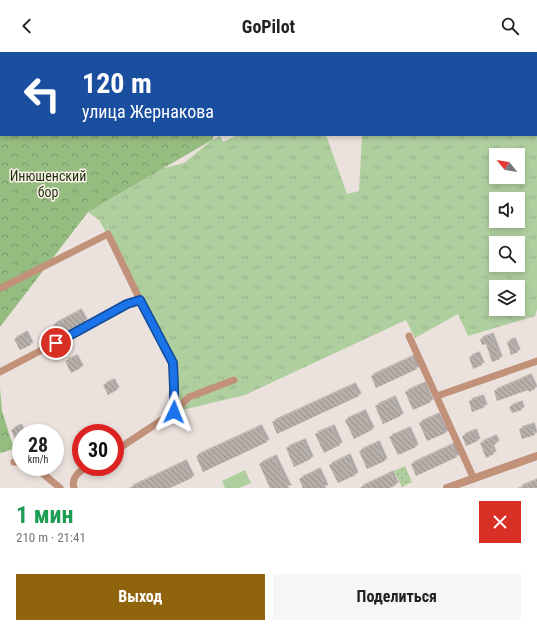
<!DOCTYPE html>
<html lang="ru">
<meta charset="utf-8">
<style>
:root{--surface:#fff;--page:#f6f6f6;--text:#222;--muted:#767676;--accent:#90640d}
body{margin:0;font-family:"Roboto Condensed",sans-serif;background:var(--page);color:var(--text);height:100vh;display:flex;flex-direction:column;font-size:15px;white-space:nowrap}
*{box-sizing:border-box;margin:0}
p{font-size:13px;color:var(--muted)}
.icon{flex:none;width:22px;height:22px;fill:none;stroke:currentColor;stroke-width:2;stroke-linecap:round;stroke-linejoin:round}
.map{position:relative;height:436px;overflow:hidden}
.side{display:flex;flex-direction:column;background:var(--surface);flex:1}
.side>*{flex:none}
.banner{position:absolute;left:0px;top:0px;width:537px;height:84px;box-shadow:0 2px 6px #0003;background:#1a4fa0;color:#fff;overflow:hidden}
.needle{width:26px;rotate:300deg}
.controls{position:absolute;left:489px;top:96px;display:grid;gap:8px}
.controls a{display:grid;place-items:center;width:36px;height:36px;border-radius:0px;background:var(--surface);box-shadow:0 2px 6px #0003;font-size:20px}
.speed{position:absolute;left:12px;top:372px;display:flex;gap:8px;font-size:20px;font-weight:700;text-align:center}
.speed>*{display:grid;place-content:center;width:52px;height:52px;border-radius:50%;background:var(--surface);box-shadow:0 2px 6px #0003;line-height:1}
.speed small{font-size:10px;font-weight:400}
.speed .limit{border:6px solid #d22;background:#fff;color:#111}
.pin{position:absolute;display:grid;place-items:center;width:34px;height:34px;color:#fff;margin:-17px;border:2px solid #fff;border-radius:50%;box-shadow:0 1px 4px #0007}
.me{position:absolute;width:44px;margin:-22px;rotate:2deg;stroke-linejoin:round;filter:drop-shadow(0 0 3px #0008)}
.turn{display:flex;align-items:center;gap:14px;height:84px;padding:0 16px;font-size:18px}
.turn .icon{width:52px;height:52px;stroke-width:2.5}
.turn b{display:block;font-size:28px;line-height:34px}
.round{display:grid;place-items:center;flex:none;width:42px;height:42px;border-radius:0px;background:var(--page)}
.head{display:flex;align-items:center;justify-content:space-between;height:68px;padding:0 16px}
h1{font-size:24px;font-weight:700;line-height:30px;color:#1e9e55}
.cta{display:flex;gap:8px;margin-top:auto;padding:8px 16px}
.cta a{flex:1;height:46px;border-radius:0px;background:var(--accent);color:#fff;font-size:16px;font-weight:700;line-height:46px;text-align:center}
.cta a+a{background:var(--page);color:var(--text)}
header{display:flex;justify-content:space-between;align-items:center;height:52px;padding:0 16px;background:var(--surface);font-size:18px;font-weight:700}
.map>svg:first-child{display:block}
.grass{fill:url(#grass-tufts);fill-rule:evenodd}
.forest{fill:url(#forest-crowns)}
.park{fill:url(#park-dots)}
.garden{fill:#b0cf9f}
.building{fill:url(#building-back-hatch);filter:url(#shadow)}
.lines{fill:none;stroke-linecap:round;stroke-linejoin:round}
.minor{stroke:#c29179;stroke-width:7}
.tertiary{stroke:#c29179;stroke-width:8}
.route-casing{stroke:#114b97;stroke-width:10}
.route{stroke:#1a73e8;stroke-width:7}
.labels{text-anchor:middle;stroke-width:3;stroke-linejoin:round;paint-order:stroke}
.park-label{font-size:14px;fill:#1b3409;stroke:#f9f0ea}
</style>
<header><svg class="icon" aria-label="back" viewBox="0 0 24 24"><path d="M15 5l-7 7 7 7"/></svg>GoPilot<svg class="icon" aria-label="search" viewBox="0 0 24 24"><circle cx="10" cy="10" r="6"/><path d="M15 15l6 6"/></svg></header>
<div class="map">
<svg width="537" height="436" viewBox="0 0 537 436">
<defs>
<pattern id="grass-tufts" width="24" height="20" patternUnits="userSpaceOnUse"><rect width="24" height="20" fill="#b0cf9f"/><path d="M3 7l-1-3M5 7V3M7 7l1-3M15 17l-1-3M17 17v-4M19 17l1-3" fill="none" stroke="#98b289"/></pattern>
<pattern id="forest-crowns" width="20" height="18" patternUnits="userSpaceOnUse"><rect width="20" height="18" fill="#96bd80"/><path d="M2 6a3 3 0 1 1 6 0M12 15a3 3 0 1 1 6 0" fill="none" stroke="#7b9a69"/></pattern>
<pattern id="park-dots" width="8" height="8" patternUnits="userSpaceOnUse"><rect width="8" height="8" fill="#b0cf9f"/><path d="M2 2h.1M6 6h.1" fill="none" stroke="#98b289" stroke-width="1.8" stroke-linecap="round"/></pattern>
<pattern id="building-back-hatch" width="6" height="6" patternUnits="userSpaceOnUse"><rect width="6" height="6" fill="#b7afaa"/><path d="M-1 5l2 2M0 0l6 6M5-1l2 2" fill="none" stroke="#958f8a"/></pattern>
<filter id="shadow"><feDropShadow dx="2.5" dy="-2.5" stdDeviation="0" flood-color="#0004"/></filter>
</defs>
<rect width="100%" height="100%" fill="#ebe2dd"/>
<!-- grass -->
<path class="grass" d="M363 0H537V257L535 264 468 284 458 262 415 286 406 268 245 343 174 360 173 311 100 169 88 160 164 116 184 111 212 88 220 84 223 90 238 83H326L347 142 359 139 362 83H536V1ZM496 103H518V125H496ZM496 147H518V169H496ZM496 191H518V213H496ZM496 235H518V257H496Z"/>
<!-- forest -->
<path class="forest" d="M0 0H154L1 1V83H214L212 88 88 160 0 275Z
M0 336 2 359 14 397 0 401Z"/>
<!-- park -->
<path class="park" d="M405 414 412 430 402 435 394 419Z"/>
<!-- garden -->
<path class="garden" d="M522 209H525L537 216V233L522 261 519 262 509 257H518V235H507Z
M245 418 251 431 239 436H225L222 429Z"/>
<!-- building -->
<path class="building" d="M79 259 85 270 59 284 53 273Z
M25 281 31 293 20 298 14 287Z
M491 283 500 307 492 310 486 292 482 293 480 287Z
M513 288 518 300 511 303 507 290Z
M477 302 482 313 473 317 469 305Z
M75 305 81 316 71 321 65 309Z
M412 305 417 317 376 336 371 324Z
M529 324 535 337 529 340 528 338 497 349 494 339Z
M112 329 117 338 108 343 103 333Z
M423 332 431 350 413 358 405 340Z
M353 333 359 344 277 382 272 370Z
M481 345 485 355 472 360 469 349Z
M393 346 401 364 383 372 375 354Z
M520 351 522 358 512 361 509 355Z
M363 360 372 378 354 387 345 368Z
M437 363 446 381 427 389 419 371Z
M532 373 535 383 522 387 519 377Z
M19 374 21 378V384L15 387 11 378Z
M259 375 267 390 203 420 196 404Z
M332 375 340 393 324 401 315 382Z
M408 377 416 395 398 403 389 385Z
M474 379 478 389 466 394 462 384Z
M494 385 497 391 491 395 494 402 486 406 480 391Z
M303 389 311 407 294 415 286 396Z
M377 391 385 409 367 417 359 399Z
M452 393 457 405 416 424 411 412Z
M348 404 356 423 338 431 329 413Z
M274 405 289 436H270L259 412Z
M184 410 192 426 170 436H129Z
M318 418 326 436H303L299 427Z
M391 421 396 433 390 436H359Z
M537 428V436H518Z"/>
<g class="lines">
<!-- minor -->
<path class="minor" d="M1 236 108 182 140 248 173 311 174 335V360
M409 284 474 427
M0 320 99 268 127 252 140 248
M437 344 537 309
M115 399 174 360 189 345 234 328
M14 410H21
M35 415 60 436
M74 436C71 426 79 419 87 415"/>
<!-- tertiary -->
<path class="tertiary" d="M447 436 537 404"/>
</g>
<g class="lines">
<!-- route casing -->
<g class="route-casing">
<path id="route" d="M56 291 127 252 140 248 173 311 174 335V360"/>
</g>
<!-- route -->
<use href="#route" class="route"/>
</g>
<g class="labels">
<!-- park labels -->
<g class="park-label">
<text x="48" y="129">Инюшенский<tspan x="48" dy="16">бор</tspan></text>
</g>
</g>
</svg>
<div class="controls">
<a><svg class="needle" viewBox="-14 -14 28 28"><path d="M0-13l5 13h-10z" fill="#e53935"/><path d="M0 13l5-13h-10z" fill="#767676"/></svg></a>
<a><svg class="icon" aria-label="sound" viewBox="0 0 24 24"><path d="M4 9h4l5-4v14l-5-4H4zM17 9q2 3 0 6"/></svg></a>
<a><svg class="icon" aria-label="search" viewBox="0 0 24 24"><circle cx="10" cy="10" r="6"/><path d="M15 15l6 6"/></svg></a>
<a><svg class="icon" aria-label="layers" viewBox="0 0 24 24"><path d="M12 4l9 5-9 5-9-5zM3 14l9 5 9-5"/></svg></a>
</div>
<div class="speed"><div>28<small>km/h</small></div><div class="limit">30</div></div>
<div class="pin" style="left:56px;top:291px;background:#d93025"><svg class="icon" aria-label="arrive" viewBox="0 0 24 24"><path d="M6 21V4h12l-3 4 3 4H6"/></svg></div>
<svg class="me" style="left:174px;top:360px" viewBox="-20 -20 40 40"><path d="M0-17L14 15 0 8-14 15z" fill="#1a73e8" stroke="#fff" stroke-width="4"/></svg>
<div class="banner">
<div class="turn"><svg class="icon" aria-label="left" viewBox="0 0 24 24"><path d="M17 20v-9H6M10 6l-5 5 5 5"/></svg><div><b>120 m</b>улица Жернакова</div></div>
</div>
</div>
<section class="side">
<div class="head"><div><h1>1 мин</h1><p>210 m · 21:41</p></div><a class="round" style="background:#d93025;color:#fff"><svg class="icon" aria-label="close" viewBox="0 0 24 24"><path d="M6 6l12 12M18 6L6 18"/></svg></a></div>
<div class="cta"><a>Выход</a><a>Поделиться</a></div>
</section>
